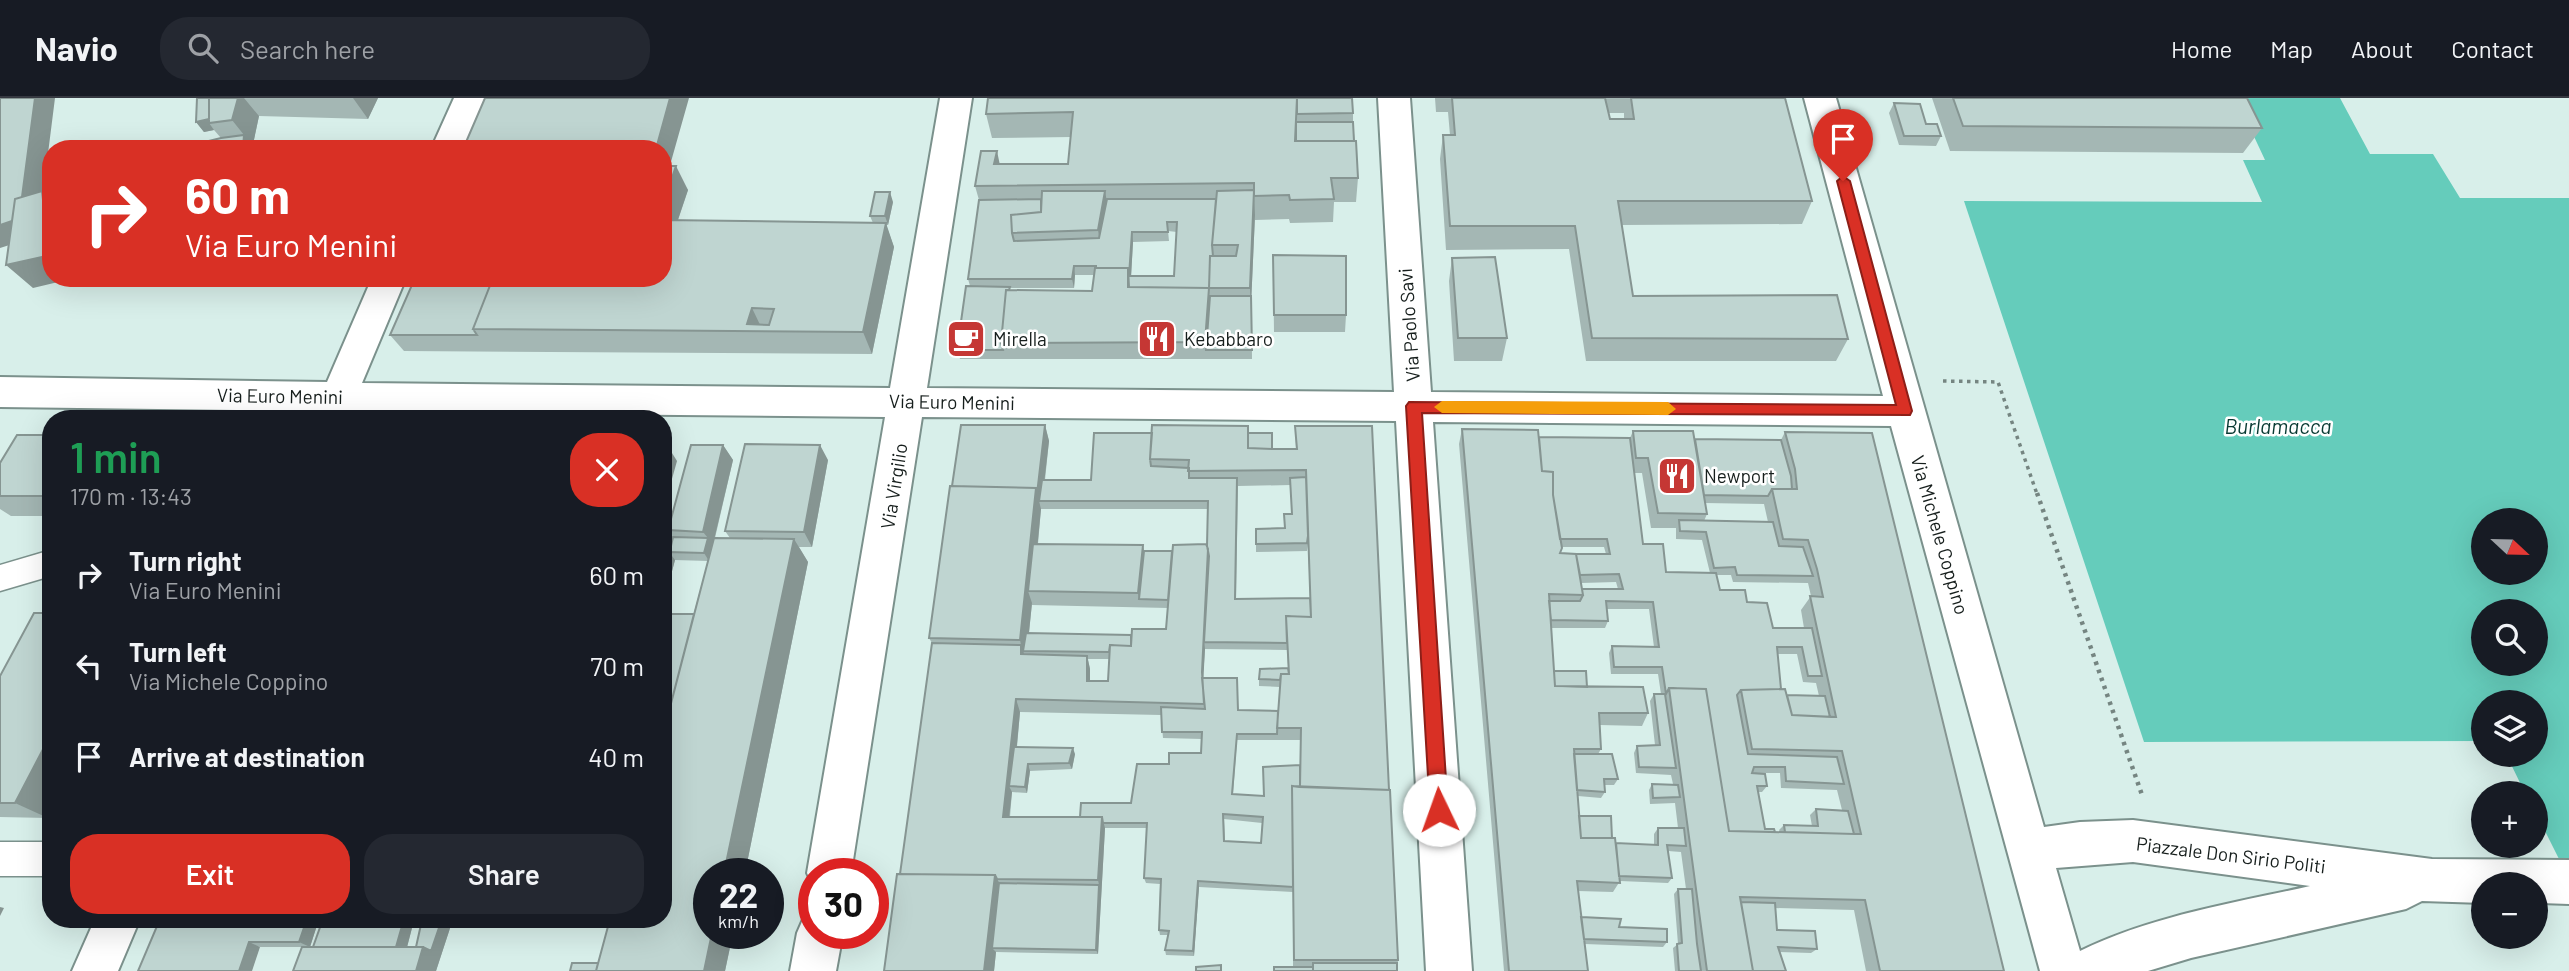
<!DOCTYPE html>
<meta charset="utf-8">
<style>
:root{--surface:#171b24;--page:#242831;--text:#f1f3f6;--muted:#9ea1a6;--line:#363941;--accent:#d93025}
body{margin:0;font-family:Barlow,sans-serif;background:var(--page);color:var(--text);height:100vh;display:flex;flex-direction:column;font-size:26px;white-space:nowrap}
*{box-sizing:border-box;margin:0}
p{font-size:23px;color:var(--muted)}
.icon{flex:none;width:38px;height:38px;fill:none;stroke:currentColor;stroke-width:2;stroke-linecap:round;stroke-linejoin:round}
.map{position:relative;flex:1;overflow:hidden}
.drawer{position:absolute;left:42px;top:312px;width:630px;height:518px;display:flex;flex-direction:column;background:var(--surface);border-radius:28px;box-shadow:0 7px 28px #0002}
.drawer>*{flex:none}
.hud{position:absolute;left:42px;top:42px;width:630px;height:147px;border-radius:28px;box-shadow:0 7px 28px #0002;background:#d93025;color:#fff;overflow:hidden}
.needle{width:46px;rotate:112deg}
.buttons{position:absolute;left:2471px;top:410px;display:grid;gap:14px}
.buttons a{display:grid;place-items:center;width:77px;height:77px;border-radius:50%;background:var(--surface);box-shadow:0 7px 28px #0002;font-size:35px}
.speed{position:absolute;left:693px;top:760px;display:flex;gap:14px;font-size:35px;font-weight:700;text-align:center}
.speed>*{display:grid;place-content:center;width:91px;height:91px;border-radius:50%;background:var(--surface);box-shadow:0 7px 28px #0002;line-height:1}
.speed small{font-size:18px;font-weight:400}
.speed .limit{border:10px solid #d22;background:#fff;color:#111}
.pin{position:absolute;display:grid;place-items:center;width:60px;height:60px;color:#fff;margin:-72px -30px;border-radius:50% 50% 50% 0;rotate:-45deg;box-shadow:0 0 7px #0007}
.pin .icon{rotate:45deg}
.me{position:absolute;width:77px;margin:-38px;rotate:357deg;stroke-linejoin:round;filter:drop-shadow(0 0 5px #0008)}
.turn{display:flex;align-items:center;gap:24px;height:147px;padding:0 28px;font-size:32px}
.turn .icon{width:91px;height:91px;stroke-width:2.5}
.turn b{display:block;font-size:49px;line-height:60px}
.round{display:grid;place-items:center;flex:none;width:74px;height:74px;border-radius:28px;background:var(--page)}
.headline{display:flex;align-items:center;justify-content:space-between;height:119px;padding:0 28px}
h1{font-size:42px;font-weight:600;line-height:52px;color:#1e9e55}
.primary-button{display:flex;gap:14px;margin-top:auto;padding:14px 28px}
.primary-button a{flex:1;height:80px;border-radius:28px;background:var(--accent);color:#fff;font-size:28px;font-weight:600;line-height:80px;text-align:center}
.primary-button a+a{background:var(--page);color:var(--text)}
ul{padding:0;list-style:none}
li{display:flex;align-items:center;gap:21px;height:91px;padding:0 28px}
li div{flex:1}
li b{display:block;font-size:26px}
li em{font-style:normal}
header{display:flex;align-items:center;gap:42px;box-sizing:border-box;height:98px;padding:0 35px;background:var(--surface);border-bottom:2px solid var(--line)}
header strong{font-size:33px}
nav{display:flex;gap:38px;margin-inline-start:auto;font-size:24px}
.search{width:490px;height:63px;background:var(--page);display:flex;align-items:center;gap:18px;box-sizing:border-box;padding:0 24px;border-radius:28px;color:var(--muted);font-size:26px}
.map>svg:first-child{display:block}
.water{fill:#65ccbb;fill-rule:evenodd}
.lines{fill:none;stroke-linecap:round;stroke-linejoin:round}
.service-casing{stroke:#7b918c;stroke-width:3}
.minor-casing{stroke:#7b918c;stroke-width:4}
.path-far1{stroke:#758581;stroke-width:3.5;stroke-dasharray:3.5 4.5;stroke-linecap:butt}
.path{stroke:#758581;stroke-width:4.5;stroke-dasharray:3.5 5;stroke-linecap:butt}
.service{fill:#fff;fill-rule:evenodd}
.minor{fill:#fff;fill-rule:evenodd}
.wall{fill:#a4b7b4;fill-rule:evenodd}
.shaded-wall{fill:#869592}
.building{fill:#bfd5d1;stroke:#869592;stroke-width:2;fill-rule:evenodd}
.route{fill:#d93025;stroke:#8d1f18;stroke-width:2}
.slow{fill:#f59e0b}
.labels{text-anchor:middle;stroke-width:5;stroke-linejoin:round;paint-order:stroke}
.street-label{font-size:19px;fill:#161e1c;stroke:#fff}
.poi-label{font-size:19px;fill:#161e1c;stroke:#fff;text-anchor:start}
.water-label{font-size:21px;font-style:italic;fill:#073932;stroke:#fff}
</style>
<header>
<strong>Navio</strong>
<div class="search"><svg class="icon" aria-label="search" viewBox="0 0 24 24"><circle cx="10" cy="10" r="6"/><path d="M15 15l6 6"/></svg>Search here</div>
<nav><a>Home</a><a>Map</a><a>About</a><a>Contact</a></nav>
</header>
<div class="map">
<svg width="2569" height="873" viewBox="0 0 2569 873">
<rect width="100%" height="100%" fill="#d8efea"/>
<!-- water -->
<path class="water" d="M2236 0H2340L2370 56H2433L2460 100H2569V781L2536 715V695H2525L2506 656H2536V604H2483V643L2144 644 1964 103 2262 104 2243 62H2265ZM2483 422H2536V474H2483ZM2483 513H2536V565H2483Z"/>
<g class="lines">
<!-- service casing -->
<g class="service-casing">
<path id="service" d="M51 452V478L0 493V467Z
M0 744H51V778H0Z"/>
</g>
<!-- minor casing -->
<g class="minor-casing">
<path id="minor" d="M454 0H486L463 51H431Z
M940 0H972L927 290 1394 294 1378 0H1410L1431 294 1883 298 1804 0H1836L2044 729 2080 724 2133 722 2432 761 2569 762V806L2536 805V786H2483V805L2422 803 2406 811 2191 860 2148 873H2040L1891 328 1433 324 1472 873H1426L1396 323 922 319 851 775H814V790L807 775 885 319 352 314 350 320H314L316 313 0 309V279L327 284 372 180H406L362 285 890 290ZM2133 764 2310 788C2234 805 2151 818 2080 853L2056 770Z
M814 815V835H843L836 873H790L797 835 804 819Z
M95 821H140L118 873H72Z"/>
</g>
<!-- path-far1 -->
<path class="path-far1" d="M1943 283 1998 284 2037 396"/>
<!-- path -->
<path class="path" d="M2037 395 2142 697"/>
<!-- service -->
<use href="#service" class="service"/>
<!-- minor -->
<use href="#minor" class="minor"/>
</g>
<!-- wall -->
<path class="wall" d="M197 0H378L368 21 259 18 252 51H195L221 40 214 32 204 34 196 24Z
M988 0 1296 24H1297V0L1353 15V24L1358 80 1356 104H1334L1333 124 1290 125 1289 121 1255 122V118L1251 207 1252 261H960L957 252 970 188 968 181 979 102 975 88 1000 66H1068L1071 39 992 40 986 16ZM1168 133 1177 134 1174 178H1131L1133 144 1169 143ZM1075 177H1094L1092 193 1010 192V190H1074Z
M1435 0H1785L1812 103 1802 126 1622 127 1633 198 1848 241 1836 263H1586L1569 151 1446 152 1440 61 1443 37H1450L1448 14H1436ZM1609 15H1624V21H1610Z
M1932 0H2247L2262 30 2243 55 1950 53Z
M1894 5 1926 26 1941 38 1936 48 1899 47 1889 15Z
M670 68 688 92 678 122 873 125 870 118 893 104 888 127H886L894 149 872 256 404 253 390 237 415 180H503L507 185H591Z
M1273 157 1346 217 1345 234H1274Z
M1452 160 1507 240 1502 263H1454L1449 183Z
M1045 327 1049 343 1045 382H1091L1094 335H1248L1272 351H1296L1295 328 1389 692 1398 862 1397 873 1293 869V794L1199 789 1194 858 1166 857 1165 852 1168 837H1160L1159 832 1160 786 1146 785 1144 780 1147 730H1105L1098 856 996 854 994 873H884L900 776 932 545 929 540 952 388ZM1290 387 1292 416 1284 430 1256 431V454L1307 453 1308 447 1310 501H1236L1238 388ZM1041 411H1208L1207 448 1172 453H1144L1143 447 1038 446ZM1032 505V507L1168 510 1166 531 1131 537 1029 535ZM1205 551 1287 552 1288 570 1259 581V588L1280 589 1278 613 1238 612 1203 580ZM1088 561H1109L1108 583H1090V571ZM1020 614 1161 617 1163 640 1202 641 1201 655 1169 666 1131 705 1080 719H1010L1012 694 1027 695 1030 673 1072 671 1075 656 1017 649ZM1237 642H1300V689L1264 698 1233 696ZM1224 721 1262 725 1261 745 1225 743Z
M1462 331 1539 339 1630 340 1633 333 1695 341 1781 342 1785 334 2004 873H1866L1854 812 1775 810 1777 832 1817 851 1811 855 1779 854 1786 873H1675L1673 850 1678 846 1674 796 1678 791H1686L1681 754 1668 753 1672 780 1668 785 1620 783 1613 794 1578 793 1581 819 1667 844 1663 849 1585 846 1588 873H1504L1459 346ZM1634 375H1642L1651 430H1676V441L1702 442 1710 475 1666 474 1643 446ZM1705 405 1764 406 1768 424 1704 423 1707 416ZM1562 449H1604L1606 456 1560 455ZM1716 477H1731L1733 484 1808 485 1811 498 1801 512 1804 530H1773L1720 492ZM1616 484 1618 491H1582L1581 485ZM1607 511H1649L1654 549 1612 548 1609 555 1611 576H1658L1661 596H1654L1650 603 1655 647 1637 648 1634 655 1636 675 1671 677 1673 686H1652L1649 692 1650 706 1675 705 1678 730H1658L1654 736V747L1616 745 1579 718 1578 698 1601 700 1605 694 1604 687H1614L1618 681 1598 656 1601 651 1600 627 1642 628 1648 615 1554 573 1551 530H1605L1608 523ZM1777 556H1797L1803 584 1816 585 1819 598 1787 597 1781 591ZM1752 675H1780L1781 690 1837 692 1842 712 1816 711 1810 717 1812 728 1784 727 1779 732 1780 734 1765 731 1758 694H1762L1767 688Z
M51 337V418H11L0 411V365Z
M723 347 733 362 715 440H730L725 433 828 362 812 449H799L808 464 745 775H709L733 835 725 873H570L598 865 708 463 675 462 663 506V448H671L673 439 668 432Z
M51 515V715L48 720 0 719V578Z
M160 821H319L310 849H260Z
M323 821H453L436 873H293L313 849ZM413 826 421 827 416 849H407Z"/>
<!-- shaded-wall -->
<path class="shaded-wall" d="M35 0H55L43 95 51 102 38 138 0 150V127Z
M238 0H244L259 18 252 51H244V37L232 22Z
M353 0H378L368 21Z
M670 0H689L663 92V51H656Z
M221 19 209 25 214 32 204 34 196 24Z
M997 53 1002 77 994 66Z
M676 68 688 92 670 145 663 132V106Z
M1105 93 1108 110 1101 149 1098 132Z
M890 94 893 104 888 127 885 118Z
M1254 100 1255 117 1251 207 1252 261 1250 190Z
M886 125 894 149 872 256 863 234Z
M1132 134 1133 144 1130 197 1128 189V170Z
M51 157V180H75L33 190 6 167Z
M1074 168 1075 177 1074 190 1072 181Z
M500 180H503L513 194 480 231Z
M752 210 763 233 747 226Z
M1045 327 1049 343 1042 403H1039L1041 411 1033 493H1028L1032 505 1027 553H1023L1026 560 1021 556V547L1020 542 1036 390Z
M667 347 677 363 663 413V361Z
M723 347 733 362 709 463 704 455 708 440 703 434Z
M820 347 828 362 812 449 804 434Z
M794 441 808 464 745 775H724Z
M1143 447 1145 461 1139 501 1138 495Z
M1208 451 1204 544 1205 551 1203 587 1202 574Z
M669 454 675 462 667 492 663 487V476Z
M663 487 667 492 663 506Z
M1087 558 1090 571V595L1087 583Z
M1016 601 1020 614 1013 688H1009L1012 694 1008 729 1003 719Z
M51 636V715L48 720 15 705Z
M1073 650 1075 656 1072 671 1069 665Z
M1028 666 1030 673 1027 695 1025 689Z
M1102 719 1105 730 1098 856 1096 852 1099 787 1098 782Z
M995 777 1002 790 992 850 996 854 994 873H984Z
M1198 783 1199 789 1194 858 1193 853Z
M0 809 4 810 0 818Z
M307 821H319L310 849 299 844Z
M404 821 413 826 405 857 395 852Z
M442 821H453L436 873H416L423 849Z
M712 835H733L725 873H704Z
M249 844 260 849 252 873H239Z"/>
<!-- building -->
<path class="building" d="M0 0H35L22 99 15 101 12 123 0 127Z
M197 0H209V21L196 24Z
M209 0H238L232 22 209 25Z
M485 0H670L656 51H463Z
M988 0H1297L1295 43H1356L1358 80H1331L1334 101 1290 102 1289 97 1254 98V85L975 88 981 53H997L994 66H1068L1073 14 986 16Z
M1297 0H1352L1353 15 1297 16Z
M1452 0H1605L1610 21H1634L1631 0H1785L1812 103H1618L1633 198 1837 197 1848 241 1592 240 1575 128H1450L1443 37H1455Z
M1953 0H2247L2262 30 1963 28Z
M1894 5 1920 6 1926 26H1937L1941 38H1904Z
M1296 24H1353L1354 43H1296Z
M244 37 243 50 265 51H195L196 46 221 40Z
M663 68H676L663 106Z
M1254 92 1250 190H1209L1205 244 1001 245 1006 192 1092 193 1095 170H1128V189L1209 190 1210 158H1236L1238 147H1212L1217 93Z
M42 93 43 102 51 100V157L6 167 15 101Z
M1042 93H1105L1098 132 1012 135 1011 117 1041 114Z
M875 94H890L885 118H870Z
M1041 101V114L1011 117 1012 135 1014 143 1099 140 1107 101H1216L1212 147 1213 158H1210L1209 190 1129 189 1128 170H1096V168H1074L1072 181H968L979 102ZM1167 124H1177L1174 178H1129L1132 134H1168Z
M663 122 886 125 863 234 473 231 491 185H591L592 180H663ZM752 210 774 211 769 227 747 226Z
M1273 157 1346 158V217H1274Z
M1495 159 1507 240H1458L1452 160Z
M415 180H500L498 185H491L473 231 477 237H390Z
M966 188 1010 189 1009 192H1006L1001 245 1003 252H957Z
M1210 198H1251L1252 252H1206Z
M961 327H1045L1037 396 1036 390 952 388Z
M1152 327 1248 328V350L1272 351H1297L1295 328H1372L1389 692 1300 689 1301 630H1277L1281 576H1289L1286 518 1311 519 1306 372 1188 373 1189 362 1150 361Z
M1462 331 1538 332 1542 373 1553 374V397L1562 450 1560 455 1576 456 1583 497 1549 496 1555 588 1643 589 1648 615H1599L1601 651H1574L1581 740H1615L1620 785 1577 783 1588 873H1509Z
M1633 333H1693L1707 416 1658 415 1648 360H1636Z
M1785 334 1872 335 2004 873H1880L1865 802 1740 799 1753 873H1707L1669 590 1706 591 1729 733 1861 736 1842 653 1752 651 1741 592 1785 591 1792 617 1836 619 1810 498 1823 499 1817 471 1808 442 1783 441 1772 391H1797L1795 371Z
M1094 335H1152L1150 361 1151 368 1189 370V380H1237L1235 501 1310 500 1311 519 1286 518 1287 545 1204 544 1209 458 1207 448 1208 403H1039L1042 382H1091Z
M1248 335H1272V351L1248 350Z
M17 337H51V398H0V365Z
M1539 339 1630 340 1643 446H1663L1666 474 1716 475 1720 492H1745L1747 504 1767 505 1773 530H1812L1822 578H1808L1802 549H1777L1781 591 1741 592 1737 597 1748 656 1837 659 1844 686 1786 683 1785 669H1754L1752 675 1765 676 1767 688H1757L1765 731H1774L1775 734 1729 733 1706 591 1669 590 1666 596 1662 569H1614L1612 548 1659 549 1653 504 1606 503 1608 523 1551 522 1549 503H1580L1583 497 1582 491H1623L1619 476 1580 477 1576 456H1610L1607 441H1560L1553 397V374L1542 373Z
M1695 341 1781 342 1791 378 1792 391H1772L1768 398 1704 397Z
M745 346 820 347 804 434 725 433Z
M663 347H667L663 361Z
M691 347H723L703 434 668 432Z
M1306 379 1308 438 1307 445 1256 446V431L1285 430 1284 416H1292L1290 380Z
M950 388 1036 390 1020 542 929 540Z
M1679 422 1773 424 1779 448 1803 449 1813 478 1737 477 1735 469 1714 470 1706 434 1680 433Z
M673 439 708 440 704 455 669 454 663 476V448H671Z
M714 440 794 441 724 775H709V835H712L704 873H596L610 821H663V617H668Z
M1033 446 1143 447 1138 495 1028 493Z
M1206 446 1208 451 1202 574 1204 606 1016 601 1003 719H1102L1098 782 997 781 995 777 900 776 932 545 1021 547V556L1087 558V583H1108L1110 547 1131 548 1132 531H1166L1173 447Z
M1144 453H1172L1168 502 1139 501Z
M34 515H51V636L15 705H0V578Z
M663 516H694L668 617H663Z
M1026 535 1131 537V548L1110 547 1109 554 1023 553Z
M1288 570 1289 576H1281L1280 582 1259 581 1260 571Z
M1554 573H1586L1587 589 1555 588Z
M1202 580H1237L1238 612 1278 613 1277 636H1237L1232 696 1264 698 1263 669 1300 667V689L1292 688 1293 789 1198 783 1193 853 1165 852 1169 833 1159 832 1161 781 1144 780 1147 725H1103L1102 719H1080L1081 705H1131L1137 666H1169V655H1201L1202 634H1162L1161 609 1205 611ZM1223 716 1263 719 1261 745 1224 743Z
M1654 596H1665L1676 670 1639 669 1637 648 1660 647Z
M1787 597 1825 598 1830 619 1792 617Z
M1014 649 1073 650 1069 665 1028 666 1025 689 1009 688Z
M1574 656H1612L1618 681H1604L1605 694 1577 692Z
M1652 686 1678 687 1680 699 1653 700Z
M1292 688 1390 692 1398 862H1294Z
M1816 711 1848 713 1854 736 1785 734 1784 727 1818 728Z
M1579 718H1611L1612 740H1581Z
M1658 730H1684L1686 748 1667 747 1672 780 1619 778 1616 745 1658 747Z
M897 776 995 777 984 873H884Z
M999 785 1099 787 1096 852 992 850Z
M1678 791H1692L1697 846 1701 873H1679L1677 846 1682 845Z
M1741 804 1775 805 1777 832 1815 833 1817 851 1778 849 1786 873H1753Z
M1581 819 1621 821 1619 829 1667 831V844L1584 841Z
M160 821H307L299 844H249L239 873H138Z
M323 821H442L431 853 423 849H416L422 822 404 821 396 849H313Z
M302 849H423L416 873H293Z
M572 865H598L596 873H570Z
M1313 865H1397V873H1313Z
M1221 867V873H1196V869Z
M1274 869H1313V873H1274Z"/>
<!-- route -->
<path class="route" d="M1843 78 1850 83 1912 313 1910 317 1422 315 1448 712 1445 718 1439 720 1433 718 1430 712 1406 308 1409 304 1896 307 1837 83Z"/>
<!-- slow -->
<path class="slow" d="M1442 303 1668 304 1676 311 1668 317 1442 315 1434 309Z"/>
<!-- icons -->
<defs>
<g id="cafe-square" transform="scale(2.0125)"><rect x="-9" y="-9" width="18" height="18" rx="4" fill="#c53734" stroke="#fff"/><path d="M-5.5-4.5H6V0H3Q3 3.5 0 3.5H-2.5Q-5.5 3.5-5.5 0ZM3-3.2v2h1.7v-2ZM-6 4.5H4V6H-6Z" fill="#fff"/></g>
<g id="restaurant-square" transform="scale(2.0125)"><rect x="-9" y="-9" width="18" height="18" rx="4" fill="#c53734" stroke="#fff"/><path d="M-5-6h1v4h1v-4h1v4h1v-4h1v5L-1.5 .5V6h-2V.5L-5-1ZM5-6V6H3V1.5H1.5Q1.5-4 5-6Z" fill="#fff"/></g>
</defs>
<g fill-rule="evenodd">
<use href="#cafe-square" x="966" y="241"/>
<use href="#restaurant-square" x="1157" y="241"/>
<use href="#restaurant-square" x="1677" y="378"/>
</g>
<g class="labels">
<!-- street labels -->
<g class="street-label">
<text transform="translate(1409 227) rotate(-94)" y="7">Via Paolo Savi</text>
<text transform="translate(280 298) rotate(1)" y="7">Via Euro Menini</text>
<text transform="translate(952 304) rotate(1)" y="7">Via Euro Menini</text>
<text transform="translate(894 388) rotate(-81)" y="7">Via Virgilio</text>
<text transform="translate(1940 437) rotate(74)" y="7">Via Michele Coppino</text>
<text transform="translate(2231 757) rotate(7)" y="7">Piazzale Don Sirio Politi</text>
</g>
<!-- poi labels -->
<g class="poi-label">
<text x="993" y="248">Mirella</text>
<text x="1184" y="248">Kebabbaro</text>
<text x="1704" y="385">Newport</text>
</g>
<!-- water labels -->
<g class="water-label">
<text x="2278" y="336">Burlamacca</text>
</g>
</g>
</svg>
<div class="buttons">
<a><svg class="needle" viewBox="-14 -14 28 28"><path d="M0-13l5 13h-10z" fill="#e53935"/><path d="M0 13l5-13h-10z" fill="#9ea1a6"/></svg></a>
<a><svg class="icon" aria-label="search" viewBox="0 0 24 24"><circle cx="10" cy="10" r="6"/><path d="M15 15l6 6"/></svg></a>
<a><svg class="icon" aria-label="layers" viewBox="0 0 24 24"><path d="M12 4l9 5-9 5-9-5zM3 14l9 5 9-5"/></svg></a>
<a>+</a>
<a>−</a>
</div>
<div class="speed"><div>22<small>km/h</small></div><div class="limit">30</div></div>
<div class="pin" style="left:1843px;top:83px;background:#d93025"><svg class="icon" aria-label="arrive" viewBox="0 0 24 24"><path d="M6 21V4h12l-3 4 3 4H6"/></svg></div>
<svg class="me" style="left:1439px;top:712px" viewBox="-20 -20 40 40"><circle r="19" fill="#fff"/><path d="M0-13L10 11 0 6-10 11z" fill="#d93025"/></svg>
<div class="hud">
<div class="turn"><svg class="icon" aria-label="right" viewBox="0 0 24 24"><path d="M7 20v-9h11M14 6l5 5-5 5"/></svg><div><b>60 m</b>Via Euro Menini</div></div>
</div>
<section class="drawer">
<div class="headline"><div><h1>1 min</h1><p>170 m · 13:43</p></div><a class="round" style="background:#d93025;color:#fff"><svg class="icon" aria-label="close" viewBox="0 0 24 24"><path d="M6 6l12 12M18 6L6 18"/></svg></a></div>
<ul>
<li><svg class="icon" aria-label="right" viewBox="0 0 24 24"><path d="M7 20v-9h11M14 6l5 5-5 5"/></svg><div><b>Turn right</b><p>Via Euro Menini</p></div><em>60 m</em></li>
<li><svg class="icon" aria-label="left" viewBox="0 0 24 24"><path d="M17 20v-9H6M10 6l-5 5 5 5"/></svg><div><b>Turn left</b><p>Via Michele Coppino</p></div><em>70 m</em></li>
<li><svg class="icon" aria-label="arrive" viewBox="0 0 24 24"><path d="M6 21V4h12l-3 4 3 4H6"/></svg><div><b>Arrive at destination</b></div><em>40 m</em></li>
</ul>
<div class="primary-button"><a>Exit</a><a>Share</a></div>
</section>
</div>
